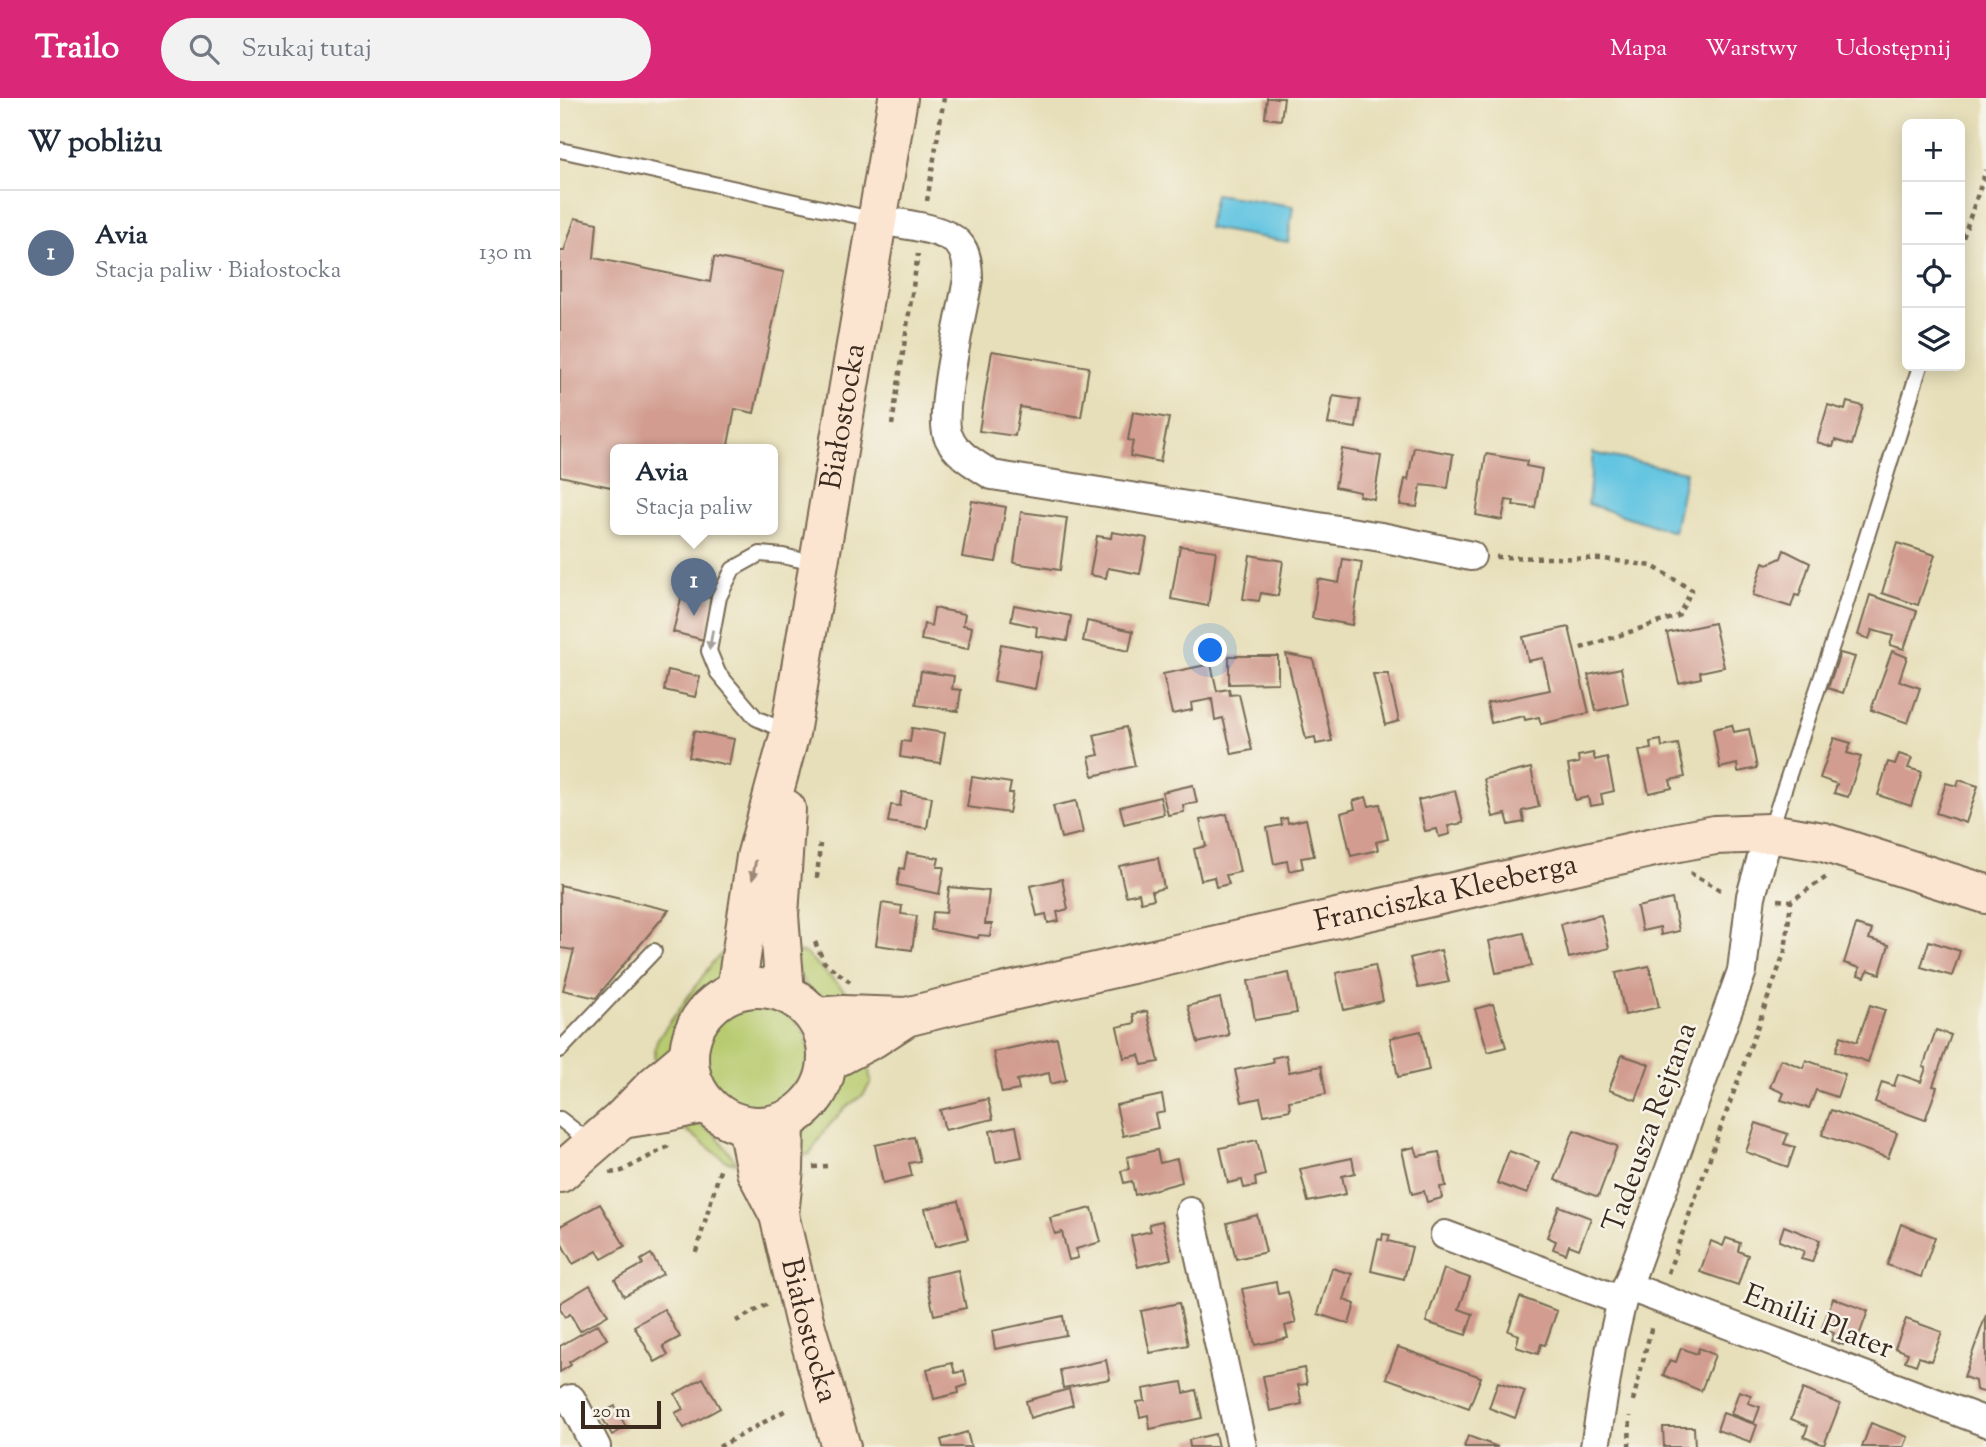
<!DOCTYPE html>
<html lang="pl">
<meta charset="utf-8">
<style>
body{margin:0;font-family:"Sorts Mill Goudy",serif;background:#f2f2f3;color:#1f2937}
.controls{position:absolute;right:21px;top:21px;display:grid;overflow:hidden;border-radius:10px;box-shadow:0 4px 18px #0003}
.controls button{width:63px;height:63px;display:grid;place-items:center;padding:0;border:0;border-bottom:2px solid #e0e1e3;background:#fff;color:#1f2937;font:35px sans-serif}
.scale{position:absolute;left:21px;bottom:18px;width:80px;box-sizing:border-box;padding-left:7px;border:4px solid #3b2a1e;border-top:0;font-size:19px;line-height:24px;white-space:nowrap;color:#3b2a1e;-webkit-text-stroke:5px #f7f3e8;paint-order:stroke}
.you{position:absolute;left:651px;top:553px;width:24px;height:24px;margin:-18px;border:5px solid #fff;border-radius:50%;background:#1a73e8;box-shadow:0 0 0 10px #1a73e833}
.badge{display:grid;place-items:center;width:46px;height:46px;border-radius:50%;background:#db2777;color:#fff;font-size:23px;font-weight:700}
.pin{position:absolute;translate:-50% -58px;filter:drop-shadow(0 2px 4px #0008)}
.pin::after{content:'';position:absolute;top:37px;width:24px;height:21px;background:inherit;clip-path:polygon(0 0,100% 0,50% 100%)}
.popup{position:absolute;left:50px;top:346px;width:168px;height:91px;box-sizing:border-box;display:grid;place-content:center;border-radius:10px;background:#fff;filter:drop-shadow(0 2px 5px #0005);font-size:23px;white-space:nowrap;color:#747a83}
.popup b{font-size:26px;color:#1f2937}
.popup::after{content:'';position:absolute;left:50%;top:100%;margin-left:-14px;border:14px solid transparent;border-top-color:#fff}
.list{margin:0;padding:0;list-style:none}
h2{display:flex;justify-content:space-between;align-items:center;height:91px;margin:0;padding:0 28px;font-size:30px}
h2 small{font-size:23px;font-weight:400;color:#747a83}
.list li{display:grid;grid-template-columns:46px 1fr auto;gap:21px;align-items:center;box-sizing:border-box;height:126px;padding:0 28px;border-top:2px solid #e0e1e3}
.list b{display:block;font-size:26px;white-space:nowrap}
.list p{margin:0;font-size:23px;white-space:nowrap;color:#747a83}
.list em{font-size:23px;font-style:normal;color:#747a83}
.icon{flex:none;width:38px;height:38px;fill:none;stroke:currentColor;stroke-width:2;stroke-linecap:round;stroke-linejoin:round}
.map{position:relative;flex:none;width:1426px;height:1349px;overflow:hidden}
header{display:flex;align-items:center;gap:42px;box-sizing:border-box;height:98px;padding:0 35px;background:#db2777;color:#fff}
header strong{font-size:33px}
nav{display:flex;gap:38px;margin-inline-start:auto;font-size:24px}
.search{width:490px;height:63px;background:#f2f2f3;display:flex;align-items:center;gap:18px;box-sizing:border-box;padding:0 24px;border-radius:38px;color:#747a83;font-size:26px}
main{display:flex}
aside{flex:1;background:#fff}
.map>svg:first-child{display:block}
.green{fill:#b8cb6f;stroke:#7a7a46;stroke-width:2}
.water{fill:#63c5e1;stroke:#4f7880;stroke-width:2}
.building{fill:#d29c90}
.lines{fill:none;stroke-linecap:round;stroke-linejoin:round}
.lane-casing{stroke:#776954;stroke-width:18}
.street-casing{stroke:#776954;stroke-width:32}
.secondary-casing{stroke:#776954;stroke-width:42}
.path{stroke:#776954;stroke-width:4.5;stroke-dasharray:5 5;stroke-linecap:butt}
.lane{stroke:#fff;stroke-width:14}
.street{stroke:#fff;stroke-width:28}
.secondary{stroke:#fce5d0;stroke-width:38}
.oneway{fill:#a79f9a}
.oneway2{fill:#9c8877}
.labels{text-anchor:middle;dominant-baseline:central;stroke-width:5;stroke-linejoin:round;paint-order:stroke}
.street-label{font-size:30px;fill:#3b2a1e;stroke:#f7f3e8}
</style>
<header>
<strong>Trailo</strong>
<div class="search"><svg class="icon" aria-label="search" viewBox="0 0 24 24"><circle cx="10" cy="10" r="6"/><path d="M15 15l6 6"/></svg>Szukaj tutaj</div>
<nav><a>Mapa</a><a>Warstwy</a><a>Udostępnij</a></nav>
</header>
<main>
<aside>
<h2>W pobliżu<small></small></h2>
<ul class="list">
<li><span class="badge" style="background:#5c6f8a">1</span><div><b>Avia</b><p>Stacja paliw · Białostocka</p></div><em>130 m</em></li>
</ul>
</aside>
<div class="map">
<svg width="1426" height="1349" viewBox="0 0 1426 1349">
<rect width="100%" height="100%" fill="#f7f3e8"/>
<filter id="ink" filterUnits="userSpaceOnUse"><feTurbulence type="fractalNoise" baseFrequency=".0143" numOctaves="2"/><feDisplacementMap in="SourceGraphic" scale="14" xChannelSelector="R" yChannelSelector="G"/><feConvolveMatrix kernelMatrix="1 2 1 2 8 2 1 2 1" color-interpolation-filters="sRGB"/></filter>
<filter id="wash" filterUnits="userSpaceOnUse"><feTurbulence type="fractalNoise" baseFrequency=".00686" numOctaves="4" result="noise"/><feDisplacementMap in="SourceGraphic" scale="28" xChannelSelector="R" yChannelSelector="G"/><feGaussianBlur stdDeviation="1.57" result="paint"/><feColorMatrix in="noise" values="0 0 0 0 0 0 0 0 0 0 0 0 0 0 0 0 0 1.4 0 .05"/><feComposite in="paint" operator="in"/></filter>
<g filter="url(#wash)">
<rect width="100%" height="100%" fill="#e7dfb9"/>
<g class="green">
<polygon points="168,850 163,872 157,882 130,911 122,923 114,952 99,970 94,959 97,942 153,864"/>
<path d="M 232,854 L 245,855 L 289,897 L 297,908 C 255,899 244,898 232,854 Z"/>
<circle cx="198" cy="958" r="51"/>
<polygon points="306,954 311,984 304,996 284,1011 265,1032 250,1056 235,1059 244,1029 265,1007 284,971"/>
<polygon points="137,1024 155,1036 177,1065 166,1063 120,1027"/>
</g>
<g class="water">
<polygon points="655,96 733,108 728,144 648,130"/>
<polygon points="1033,355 1126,374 1114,434 1028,406"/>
</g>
<g id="blocks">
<g class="building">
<polygon points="707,0 724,0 721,22 705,20"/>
<polygon points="15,120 37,125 34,160 150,184 154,159 224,174 194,315 175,311 167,352 55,352 55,390 0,378 0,153 4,153"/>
<polygon points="432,253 529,269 521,319 460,309 455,338 419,333"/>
<polygon points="773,298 800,302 796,330 768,326"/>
<polygon points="1287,304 1303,308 1292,347 1275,342 1273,349 1257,344 1268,307 1285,312"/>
<polygon points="573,314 609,320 600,364 570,358 573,343 568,342"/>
<polygon points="854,349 893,356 888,390 861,387 857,409 840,407 845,381 848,382"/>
<polygon points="782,351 821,358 814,401 799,398 800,394 775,389"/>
<polygon points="926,356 967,363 966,368 982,371 975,410 953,407 954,403 946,402 942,422 916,417"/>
<polygon points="412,403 446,409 436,464 402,459"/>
<polygon points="461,414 507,420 500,472 454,465"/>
<polygon points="552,434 587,440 580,476 548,470 546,480 530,477 537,438 551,440"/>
<polygon points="1337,445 1375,457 1358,507 1322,495"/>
<polygon points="620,448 656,453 648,508 611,501"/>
<polygon points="1224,452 1250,465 1239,498 1235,497 1231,509 1193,497 1203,464 1208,466 1221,460"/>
<polygon points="690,457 723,463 718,498 701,495 699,503 683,501"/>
<polygon points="783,461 802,464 792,527 752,520 758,481 779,485"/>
<polygon points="123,493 154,501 144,542 113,534"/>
<polygon points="1310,497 1357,513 1344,551 1330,547 1333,538 1312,532 1309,541 1298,537"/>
<polygon points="454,507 511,518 507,543 476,538 477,529 451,523"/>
<polygon points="374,510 405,516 403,527 412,529 408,551 361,542 364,526 371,528"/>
<polygon points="527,523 573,533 569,553 523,543"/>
<polygon points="1154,525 1164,569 1140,574 1141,580 1119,585 1107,535"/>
<polygon points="1009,529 1029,615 981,626 979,619 965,622 964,618 931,625 927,605 990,592 983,560 968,563 963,539"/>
<polygon points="441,546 482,554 475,591 434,583"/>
<polygon points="1332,553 1347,559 1339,583 1360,590 1348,625 1311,612"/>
<polygon points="1280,555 1295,559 1283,595 1268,590"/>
<polygon points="726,556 753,561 772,643 756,646 755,639 746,641"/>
<polygon points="669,558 718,558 718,585 669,586"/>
<polygon points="651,566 657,593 669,591 670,597 679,596 692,652 672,656 663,620 655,622 652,601 631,605 632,612 612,616 603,576"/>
<polygon points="1061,570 1068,606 1036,613 1028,577"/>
<polygon points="108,572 140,579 135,599 104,592"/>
<polygon points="361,573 394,578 392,591 401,592 398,613 356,607"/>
<polygon points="813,576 828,576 839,623 825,627"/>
<polygon points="1172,627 1174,634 1189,631 1197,670 1178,674 1177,666 1160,670 1153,631"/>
<polygon points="566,629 575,668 533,678 529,659 539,657 534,637"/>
<polygon points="352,630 385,635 380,665 340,659 342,643 350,644"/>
<polygon points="134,633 174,641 169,667 129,659"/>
<polygon points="1274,640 1291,645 1287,655 1301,659 1288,699 1274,695 1277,686 1260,680"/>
<polygon points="1101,642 1102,649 1118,646 1125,679 1110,682 1112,690 1089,695 1079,653 1091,651 1090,644"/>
<polygon points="1033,655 1035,662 1047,659 1054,693 1041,696 1043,706 1030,708 1028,699 1015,702 1008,667 1019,665 1018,658"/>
<polygon points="1339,656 1352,660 1348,670 1362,674 1351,708 1318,697 1328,664 1335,666"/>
<polygon points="971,670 979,709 962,713 964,724 949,727 946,716 933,719 924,681"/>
<polygon points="412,679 451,685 449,695 453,695 449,715 407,709"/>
<polygon points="1399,682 1418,688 1406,725 1376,715 1386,685 1397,688"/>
<polygon points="633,687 637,705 623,707 624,714 608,717 602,694"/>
<polygon points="895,693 903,725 888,728 890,736 879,739 877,731 865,733 858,702"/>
<polygon points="342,694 372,699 367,730 328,724 331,707 340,708"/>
<polygon points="600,699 604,716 564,726 560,709"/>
<polygon points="806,699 809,708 820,706 828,741 816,744 818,752 791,758 781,715 795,711 793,703"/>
<polygon points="516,703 523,735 501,740 493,708"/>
<polygon points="667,716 680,774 666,777 669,786 656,789 654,779 641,782 634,751 646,748 640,722"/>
<polygon points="727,720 728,725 746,721 754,758 741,760 743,770 729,773 727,763 714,766 707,730 722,727 721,721"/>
<polygon points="347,755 379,760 377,769 384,769 379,796 337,787 340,770 344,771"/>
<polygon points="598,760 604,790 592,793 594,801 581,804 579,795 566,798 559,768"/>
<polygon points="502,781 508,811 497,814 499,823 488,825 486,816 477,818 470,788"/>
<polygon points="0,787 109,812 36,900 3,892 14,852 0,850"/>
<polygon points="389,789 429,793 425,826 432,826 430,838 419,837 418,840 371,832 373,814 386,815"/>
<polygon points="1112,801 1119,833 1101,837 1100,829 1082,833 1077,809"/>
<polygon points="322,805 342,808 341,816 357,818 352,852 316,847"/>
<polygon points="1041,817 1049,850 1009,860 1001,826"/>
<polygon points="1296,827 1312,832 1309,841 1329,847 1320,876 1308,872 1305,879 1298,877 1300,870 1284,865"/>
<polygon points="964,835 972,868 936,875 929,843"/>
<polygon points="1369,843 1400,853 1392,878 1361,869"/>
<polygon points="881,852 889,884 858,890 850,860"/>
<polygon points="815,867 823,903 784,912 776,875"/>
<polygon points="1089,868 1099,909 1065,917 1056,875"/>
<polygon points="729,875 737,915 695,922 688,883"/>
<polygon points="660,900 669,937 638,945 628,908"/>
<polygon points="933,906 946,949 928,954 915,911"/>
<polygon points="1310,907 1325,912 1308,964 1276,953 1281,938 1297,944"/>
<polygon points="587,913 599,964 582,967 579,957 564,960 557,929 575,925 573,916"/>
<polygon points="1376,932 1391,937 1373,988 1377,989 1365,1022 1315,1004 1322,984 1334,988 1338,976 1361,984 1366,970 1363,969"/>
<polygon points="861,933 869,972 838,979 830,940"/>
<polygon points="497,940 506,982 491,986 489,975 457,982 459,992 442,995 433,954"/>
<polygon points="726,957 729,974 761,968 766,996 729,1003 730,1012 704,1017 700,1000 682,1004 675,972 713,964 712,960"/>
<polygon points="1062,957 1089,966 1076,1002 1049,992"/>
<polygon points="1221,961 1243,970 1246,962 1285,976 1277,999 1256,992 1249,1010 1221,1002 1224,995 1210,989"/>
<polygon points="602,997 605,1014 595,1016 598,1030 563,1038 556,1007"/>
<polygon points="428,1001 433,1021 385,1032 380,1012"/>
<polygon points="1271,1012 1337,1035 1328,1060 1262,1037"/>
<polygon points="1196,1025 1228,1036 1224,1046 1235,1049 1228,1069 1186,1054"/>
<polygon points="456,1028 462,1059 436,1064 430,1033"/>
<polygon points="1014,1032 1057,1048 1038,1099 995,1082"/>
<polygon points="354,1039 360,1063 349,1065 352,1078 323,1085 315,1047"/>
<polygon points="697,1042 705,1077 695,1080 696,1088 684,1090 682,1082 668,1085 660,1050"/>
<polygon points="855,1049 858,1058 879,1054 886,1088 880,1089 882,1100 867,1104 864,1093 852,1096 842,1052"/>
<polygon points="597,1052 600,1065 617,1061 622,1084 575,1097 572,1083 564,1085 561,1073 569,1071 567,1059"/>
<polygon points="949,1053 979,1064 967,1096 937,1085"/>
<polygon points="792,1060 795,1075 782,1078 786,1096 748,1104 740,1071"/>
<polygon points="398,1103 408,1141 375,1149 365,1111"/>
<polygon points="40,1106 65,1148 42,1161 37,1153 13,1166 0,1143 0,1128"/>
<polygon points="999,1108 1031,1120 1019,1151 1009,1147 1006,1156 993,1151 996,1143 987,1139"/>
<polygon points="532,1110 541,1144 516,1151 518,1160 509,1162 502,1134 495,1136 490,1120"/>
<polygon points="697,1117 706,1154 676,1161 667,1125"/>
<polygon points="602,1123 611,1161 578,1169 571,1138 591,1133 589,1126"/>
<polygon points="1341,1126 1375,1139 1361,1179 1327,1167"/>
<polygon points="1224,1128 1260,1142 1252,1164 1241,1161 1244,1153 1219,1143"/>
<polygon points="823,1136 830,1137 828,1143 852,1149 844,1181 811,1173 818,1141 822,1142"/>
<polygon points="1166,1140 1180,1145 1178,1153 1188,1157 1178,1187 1140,1174 1151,1143 1163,1148"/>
<polygon points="91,1156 103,1176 64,1198 55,1182 83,1166 81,1162"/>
<polygon points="772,1170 792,1176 784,1202 795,1206 789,1226 758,1216"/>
<polygon points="884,1171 910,1180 899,1211 913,1216 906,1237 866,1224"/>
<polygon points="398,1172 406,1210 374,1217 366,1179"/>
<polygon points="716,1184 718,1196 728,1194 736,1225 725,1228 728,1240 695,1247 682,1191"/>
<polygon points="30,1187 48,1217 20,1233 10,1216 5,1219 0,1211 0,1205"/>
<polygon points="960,1199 997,1213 985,1247 981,1246 978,1256 956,1249 959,1237 948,1233"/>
<polygon points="1273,1200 1308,1213 1297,1243 1286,1239 1283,1247 1271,1243 1274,1235 1262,1230"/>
<polygon points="619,1205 628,1247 590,1255 581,1213"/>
<polygon points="104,1211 120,1239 103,1248 108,1257 95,1264 74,1228"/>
<polygon points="1426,1217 1426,1292 1423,1294 1416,1292 1415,1283 1404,1279"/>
<polygon points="503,1218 506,1237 435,1251 432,1233"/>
<polygon points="1346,1221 1382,1234 1371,1263 1359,1259 1356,1267 1345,1263 1348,1255 1335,1250"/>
<polygon points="38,1226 47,1241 9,1264 11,1267 0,1274 0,1248"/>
<polygon points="838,1249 921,1279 909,1310 826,1280"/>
<polygon points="1121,1250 1137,1256 1139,1250 1155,1257 1141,1293 1103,1277 1110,1262 1116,1264"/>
<polygon points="546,1262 550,1281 503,1290 500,1272"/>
<polygon points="392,1265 395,1275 404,1273 407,1287 398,1290 399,1295 374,1301 367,1271"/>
<polygon points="744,1270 747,1286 738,1287 742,1306 710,1313 703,1278"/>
<polygon points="143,1280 160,1310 124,1330 115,1315 123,1311 115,1296"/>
<polygon points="622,1284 624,1295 636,1292 642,1320 590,1331 588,1317 580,1319 577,1304 585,1303 583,1291"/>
<polygon points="938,1284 965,1293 955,1320 929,1310"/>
<polygon points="509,1291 513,1307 470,1320 466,1303"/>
<polygon points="1243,1291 1280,1306 1264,1347 1244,1339 1248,1328 1231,1321"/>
<polygon points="1179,1293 1191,1297 1188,1305 1200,1309 1194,1325 1171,1316"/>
<polygon points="55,1308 66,1329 52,1337 40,1316"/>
<polygon points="1163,1315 1197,1327 1191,1344 1157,1332"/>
<polygon points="1311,1325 1348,1339 1344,1349 1302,1349"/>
<polygon points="1103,1329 1134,1329 1135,1349 1104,1349"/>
<polygon points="407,1334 411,1349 383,1349 381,1342"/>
<polygon points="655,1336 658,1349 630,1349 629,1342"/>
<polygon points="908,1338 938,1349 904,1349"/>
</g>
</g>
</g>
<g filter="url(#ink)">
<use href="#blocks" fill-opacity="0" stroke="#776954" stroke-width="2"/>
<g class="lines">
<defs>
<g id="lane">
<polyline points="0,52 316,122"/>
<polyline points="229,635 196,620 158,575 149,553 159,499 173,471 200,456 223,458 258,466"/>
<polyline points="1210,733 1282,518 1360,268"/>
<polyline points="0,952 94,853"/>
<polyline points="0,1021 32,1046"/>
</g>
<g id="street">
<path d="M 318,122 C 339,126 382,129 398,145 C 407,154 408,169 408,181 C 403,211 378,315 388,338 C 397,357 415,366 432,377 L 821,439 L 911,458"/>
<polyline points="630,1114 682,1349"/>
<polyline points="885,1137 1062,1203"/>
<polyline points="1067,1188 1426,1324"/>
<polyline points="11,1301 36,1349"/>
<polyline points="1035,1349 1051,1249 1062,1203 1182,873 1191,798 1209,735"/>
</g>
<g id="secondary">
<circle cx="198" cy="959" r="69"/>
<path id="s1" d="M 176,892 L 196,759 L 230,635 L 338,0"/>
<polyline points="225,895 219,817 226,711"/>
<polyline points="255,919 283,917 346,919"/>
<path id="s2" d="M 268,964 L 312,941 L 346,919 L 442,895 L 1103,747 L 1155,737 L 1209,735 L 1263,744 L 1426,796"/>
<polyline points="62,1021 106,1014 146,1005"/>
<path id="s3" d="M 187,1028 L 196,1073 L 219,1117 L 244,1222 L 281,1349"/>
<polyline points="0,1075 62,1021 95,987 128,959"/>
<polyline points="219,1117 224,1071 225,1023"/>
</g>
</defs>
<use href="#lane" class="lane-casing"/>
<use href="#street" class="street-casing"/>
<use href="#secondary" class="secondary-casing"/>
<g class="path">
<polyline points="367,103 384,0"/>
<polyline points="1400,149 1426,72"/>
<polyline points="332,327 358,156"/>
<polyline points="936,459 1044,461 1092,468 1132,492 1118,518 1018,551"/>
<polyline points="1130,775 1164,794"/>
<polyline points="257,780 260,746"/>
<polyline points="1218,802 1231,803 1268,778"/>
<polyline points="255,844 264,864 290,884"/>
<polyline points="253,1069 267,1068"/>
<polyline points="50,1075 62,1073 107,1049 110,1045"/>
<polyline points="136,1154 161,1069"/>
<polyline points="1108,1175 1225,853 1231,803"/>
<polyline points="176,1223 208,1206"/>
<polyline points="1073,1303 1092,1227"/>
<polyline points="159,1349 226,1312"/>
<polyline points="1069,1349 1070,1318"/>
</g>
<use href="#lane" class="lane"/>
<use href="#street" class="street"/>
<use href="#secondary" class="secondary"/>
</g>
<defs><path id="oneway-solid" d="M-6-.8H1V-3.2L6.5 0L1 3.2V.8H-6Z" transform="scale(1.75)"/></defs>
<use class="oneway" href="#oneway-solid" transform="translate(151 542) rotate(99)"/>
<use class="oneway2" href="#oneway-solid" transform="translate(194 772) rotate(100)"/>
</g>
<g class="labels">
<g class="street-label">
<text stroke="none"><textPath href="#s1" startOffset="584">Białostocka</textPath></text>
<text stroke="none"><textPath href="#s2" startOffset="644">Franciszka Kleeberga</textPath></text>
<text transform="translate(1091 1030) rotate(-70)">Tadeusza Rejtana</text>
<text transform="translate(1258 1225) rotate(21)">Emilii Plater</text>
<text stroke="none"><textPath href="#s3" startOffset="215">Białostocka</textPath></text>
</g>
</g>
</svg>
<div class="controls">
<button>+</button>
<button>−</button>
<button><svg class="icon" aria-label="locate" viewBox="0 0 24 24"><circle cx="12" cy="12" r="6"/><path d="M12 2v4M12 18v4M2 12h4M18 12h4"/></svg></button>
<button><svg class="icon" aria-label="layers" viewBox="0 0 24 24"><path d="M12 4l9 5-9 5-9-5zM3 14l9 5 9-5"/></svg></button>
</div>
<div class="scale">20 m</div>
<div class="you"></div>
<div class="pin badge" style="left:134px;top:518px;background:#5c6f8a">1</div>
<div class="popup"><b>Avia</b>Stacja paliw</div>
</div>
</main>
